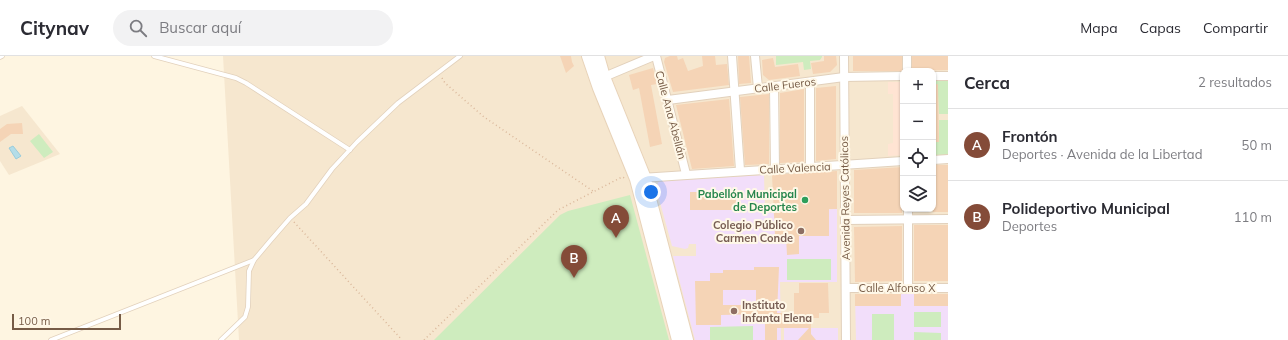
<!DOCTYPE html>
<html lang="es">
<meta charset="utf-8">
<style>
body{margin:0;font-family:Mulish,sans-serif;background:#f2f2f3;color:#2b2b33}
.controls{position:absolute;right:12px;top:12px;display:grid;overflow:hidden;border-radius:8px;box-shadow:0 1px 3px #0004}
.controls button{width:36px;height:36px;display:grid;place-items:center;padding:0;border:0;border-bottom:1px solid #e1e1e2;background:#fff;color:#2b2b33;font:20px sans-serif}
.scale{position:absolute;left:12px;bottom:10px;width:109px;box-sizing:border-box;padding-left:4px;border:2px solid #765b46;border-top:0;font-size:11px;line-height:14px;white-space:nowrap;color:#765b46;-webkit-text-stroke:3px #fff8e8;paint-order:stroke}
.you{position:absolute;left:651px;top:136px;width:14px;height:14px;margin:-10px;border:3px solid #fff;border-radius:50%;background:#1a73e8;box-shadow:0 0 0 6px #1a73e833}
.badge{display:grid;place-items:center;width:26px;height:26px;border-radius:50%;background:#844b38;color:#fff;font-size:13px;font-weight:700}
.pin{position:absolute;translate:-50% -33px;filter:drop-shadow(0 1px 2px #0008)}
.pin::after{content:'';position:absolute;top:21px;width:14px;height:12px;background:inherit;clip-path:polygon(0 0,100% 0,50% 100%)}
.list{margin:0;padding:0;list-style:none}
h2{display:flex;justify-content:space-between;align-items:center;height:52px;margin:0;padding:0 16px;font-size:17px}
h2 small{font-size:13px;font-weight:400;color:#7c7c81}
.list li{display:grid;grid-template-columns:26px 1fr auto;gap:12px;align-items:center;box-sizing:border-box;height:72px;padding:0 16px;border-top:1px solid #e1e1e2}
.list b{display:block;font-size:15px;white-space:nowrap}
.list p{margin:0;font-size:13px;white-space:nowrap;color:#7c7c81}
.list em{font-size:13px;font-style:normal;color:#7c7c81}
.icon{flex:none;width:22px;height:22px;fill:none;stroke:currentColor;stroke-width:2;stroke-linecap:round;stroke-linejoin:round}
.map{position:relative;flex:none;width:948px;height:284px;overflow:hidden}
header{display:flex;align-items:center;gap:24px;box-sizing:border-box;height:56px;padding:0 20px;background:#fff;border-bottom:1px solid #e1e1e2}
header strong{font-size:19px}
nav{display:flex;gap:22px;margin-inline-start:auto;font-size:14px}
.search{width:280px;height:36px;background:#f2f2f3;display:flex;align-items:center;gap:10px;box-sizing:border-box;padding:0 14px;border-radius:22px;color:#7c7c81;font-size:15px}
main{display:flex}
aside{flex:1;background:#fff}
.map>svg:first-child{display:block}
.residential{fill:#f6e7cf;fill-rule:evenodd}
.commercial{fill:#ffe4d3}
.education{fill:#f2defa}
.green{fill:#ceecbe}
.water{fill:#b4dde8;stroke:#9accdb}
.building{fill:#f5d4b6;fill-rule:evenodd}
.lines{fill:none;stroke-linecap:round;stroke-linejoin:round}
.lane-casing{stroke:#e2d1bc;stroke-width:5.5}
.street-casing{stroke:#e2d1bc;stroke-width:10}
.secondary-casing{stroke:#e8d3b9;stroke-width:14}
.path{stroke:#dab79a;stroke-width:1.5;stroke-dasharray:1 3;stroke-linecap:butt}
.lane{stroke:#fff;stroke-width:4}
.street{stroke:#fff;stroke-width:8}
.secondary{stroke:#fff;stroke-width:12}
.leisure-dot{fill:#2e9e5b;stroke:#fff8e8;stroke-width:1.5}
.education-dot{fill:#8d6e63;stroke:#fff8e8;stroke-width:1.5}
.labels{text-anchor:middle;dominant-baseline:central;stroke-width:4;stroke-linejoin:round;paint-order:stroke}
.street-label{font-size:11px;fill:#765b46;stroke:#fff8e8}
.leisure-label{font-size:11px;font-weight:bold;fill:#27864d;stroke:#fff8e8;text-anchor:end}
.education-label{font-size:11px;font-weight:bold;fill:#785e54;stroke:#fff8e8;text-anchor:end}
</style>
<header>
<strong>Citynav</strong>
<div class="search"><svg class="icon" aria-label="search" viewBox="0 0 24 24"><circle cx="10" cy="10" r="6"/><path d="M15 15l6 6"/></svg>Buscar aquí</div>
<nav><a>Mapa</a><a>Capas</a><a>Compartir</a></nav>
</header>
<main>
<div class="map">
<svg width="948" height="284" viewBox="0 0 948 284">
<rect width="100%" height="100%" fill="#fef5e1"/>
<g class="residential">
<path d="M 223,0 L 948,0 L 948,284 L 239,284 ZM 903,15 L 933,15 L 933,153 L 903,153 Z"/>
<polygon points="22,50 60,98 9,119 0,105 0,60"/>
</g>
<polygon class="commercial" points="888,26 903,26 903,99 888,100 888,88 893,87 893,38 888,38"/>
<g class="education">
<polygon points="764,119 765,157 837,153 837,226 780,226 781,284 695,284 673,200 696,200 696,188 689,188 688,192 685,193 672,190 656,132 659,125"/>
<polygon points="855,238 948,238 948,284 856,284"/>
<rect x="784" y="272" width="54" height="12"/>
</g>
<g class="green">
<polygon points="776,0 822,0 822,1 820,4 810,5 811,13 804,14 803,6 776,9"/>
<polygon points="933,23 948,23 948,58 939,58 938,38 933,38"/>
<polygon points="939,64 948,64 948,99 933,99 933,86 939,86"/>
<polygon points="39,78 53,96 44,102 30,85"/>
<polygon points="630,139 669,284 434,284 560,159 568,155"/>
<rect x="787" y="203" width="44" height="21"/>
<rect x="914" y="256" width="27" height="15"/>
<rect x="872" y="258" width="22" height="26"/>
<polygon points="753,270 753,284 710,284 710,271"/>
<polygon points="914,276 941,277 941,284 914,284"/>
</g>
<polygon class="water" points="13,90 21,100 16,103 9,92"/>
<g class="building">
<polygon points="560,0 571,0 572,6 574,10 566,17"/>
<polygon points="670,0 677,0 678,4 683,2 688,15 703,10 702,0 715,0 716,9 727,8 729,29 673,36 664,6 665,2"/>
<polygon points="738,0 749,0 751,27 739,28"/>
<polygon points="824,0 836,0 837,9 830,16 813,18 811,7 824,5"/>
<rect x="853" y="0" width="49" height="15"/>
<polygon points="912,0 948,0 948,14 912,15"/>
<polygon points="773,2 775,11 798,8 800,20 769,24 763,19 762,4"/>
<polygon points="653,12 657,28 651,29 662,88 650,91 639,32 633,34 629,19"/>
<polygon points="938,28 939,86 933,86 933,29"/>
<polygon points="836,30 836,103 816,105 816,32"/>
<polygon points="804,33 804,106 780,107 780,37"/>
<polygon points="769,38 769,108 745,109 740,41"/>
<polygon points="729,43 734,110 692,113 676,49"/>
<polygon points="22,67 23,78 11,78 0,86 0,73 7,68"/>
<rect x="933" y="109" width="15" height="47"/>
<polygon points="903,111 902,157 854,157 854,114"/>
<polygon points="837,115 837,153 829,153 829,180 799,180 799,198 787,199 786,181 775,180 772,119"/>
<rect x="690" y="136" width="46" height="18"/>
<rect x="914" y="169" width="34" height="56"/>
<polygon points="902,170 902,225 855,226 854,171"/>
<path d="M 754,211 L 779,211 L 777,257 L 794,257 L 794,237 L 799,237 L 799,227 L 828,227 L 829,257 L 819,257 L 819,262 L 811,262 L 811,278 L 816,284 L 798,284 L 809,272 L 777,272 L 777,284 L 765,284 L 765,258 L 721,259 L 721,269 L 696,269 L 695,225 L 710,225 L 710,217 L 723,217 L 723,214 L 754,214 ZM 723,234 L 756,234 L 756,249 L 723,249 Z"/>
<rect x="855" y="238" width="46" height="12"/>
<rect x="914" y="238" width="34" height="12"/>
</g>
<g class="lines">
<defs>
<g id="lane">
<polyline points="154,0 236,22 246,27 350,94"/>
<polyline points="0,1 2,0"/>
<polyline points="51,284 254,204"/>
<polyline points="221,284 245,261 248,251 249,215 254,204 270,185 290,162 306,148 332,113 357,86 398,47 460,0"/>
</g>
<g id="street">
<polyline points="656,0 686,118"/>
<polyline points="732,0 740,114"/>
<polyline points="755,0 758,32"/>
<polyline points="844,0 846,284"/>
<polyline points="907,0 907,15"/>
<polyline points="933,20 948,20"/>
<polyline points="604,21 654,0"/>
<polyline points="810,27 810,111"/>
<polyline points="774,31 775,113"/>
<polyline points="668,44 844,21 903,20"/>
<polyline points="933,104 948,103"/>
<polyline points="641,122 903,105"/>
<polyline points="908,153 908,232"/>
<polyline points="845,164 948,163"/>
<polyline points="846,232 948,232"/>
</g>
<g id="secondary">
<polyline points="588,0 599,32 636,123 678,284"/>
<polyline points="598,0 604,21 644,120 687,284"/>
</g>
</defs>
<use href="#lane" class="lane-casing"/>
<use href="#street" class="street-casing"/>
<use href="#secondary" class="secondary-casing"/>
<g class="path">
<polyline points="442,22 445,27 484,61 593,135"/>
<polyline points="294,166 402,284"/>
<polyline points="424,284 558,154 622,121 625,122"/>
</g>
<use href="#lane" class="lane"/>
<use href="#street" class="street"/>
<use href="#secondary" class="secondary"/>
</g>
<circle class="leisure-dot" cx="805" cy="144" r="4"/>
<g class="education-dot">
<circle cx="801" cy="175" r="4"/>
<circle cx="734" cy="255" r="4"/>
</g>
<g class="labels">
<g class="street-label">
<text transform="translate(785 29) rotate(-7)">Calle Fueros</text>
<text transform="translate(671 59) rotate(75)">Calle Ana Abellán</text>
<text transform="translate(795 112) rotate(-3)">Calle Valencia</text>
<text transform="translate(845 142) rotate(-91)">Avenida Reyes Católicos</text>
<text x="897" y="232">Calle Alfonso X</text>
</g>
<g class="leisure-label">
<text x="797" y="138">Pabellón Municipal<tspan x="797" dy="13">de Deportes</tspan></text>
</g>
<g class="education-label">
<text x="793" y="169">Colegio Público<tspan x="793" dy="13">Carmen Conde</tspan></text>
<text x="742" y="249" text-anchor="start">Instituto<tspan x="742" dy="13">Infanta Elena</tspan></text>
</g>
</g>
</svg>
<div class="controls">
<button>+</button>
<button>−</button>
<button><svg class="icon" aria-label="locate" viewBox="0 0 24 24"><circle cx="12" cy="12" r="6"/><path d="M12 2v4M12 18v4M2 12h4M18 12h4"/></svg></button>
<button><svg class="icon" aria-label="layers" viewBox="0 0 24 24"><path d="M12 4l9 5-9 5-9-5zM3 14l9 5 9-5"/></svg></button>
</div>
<div class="scale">100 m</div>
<div class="you"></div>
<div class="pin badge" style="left:616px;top:182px">A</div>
<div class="pin badge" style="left:574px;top:222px">B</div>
</div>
<aside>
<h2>Cerca<small>2 resultados</small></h2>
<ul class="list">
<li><span class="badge">A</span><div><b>Frontón</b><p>Deportes · Avenida de la Libertad</p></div><em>50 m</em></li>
<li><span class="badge">B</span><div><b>Polideportivo Municipal</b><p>Deportes</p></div><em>110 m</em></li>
</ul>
</aside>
</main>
